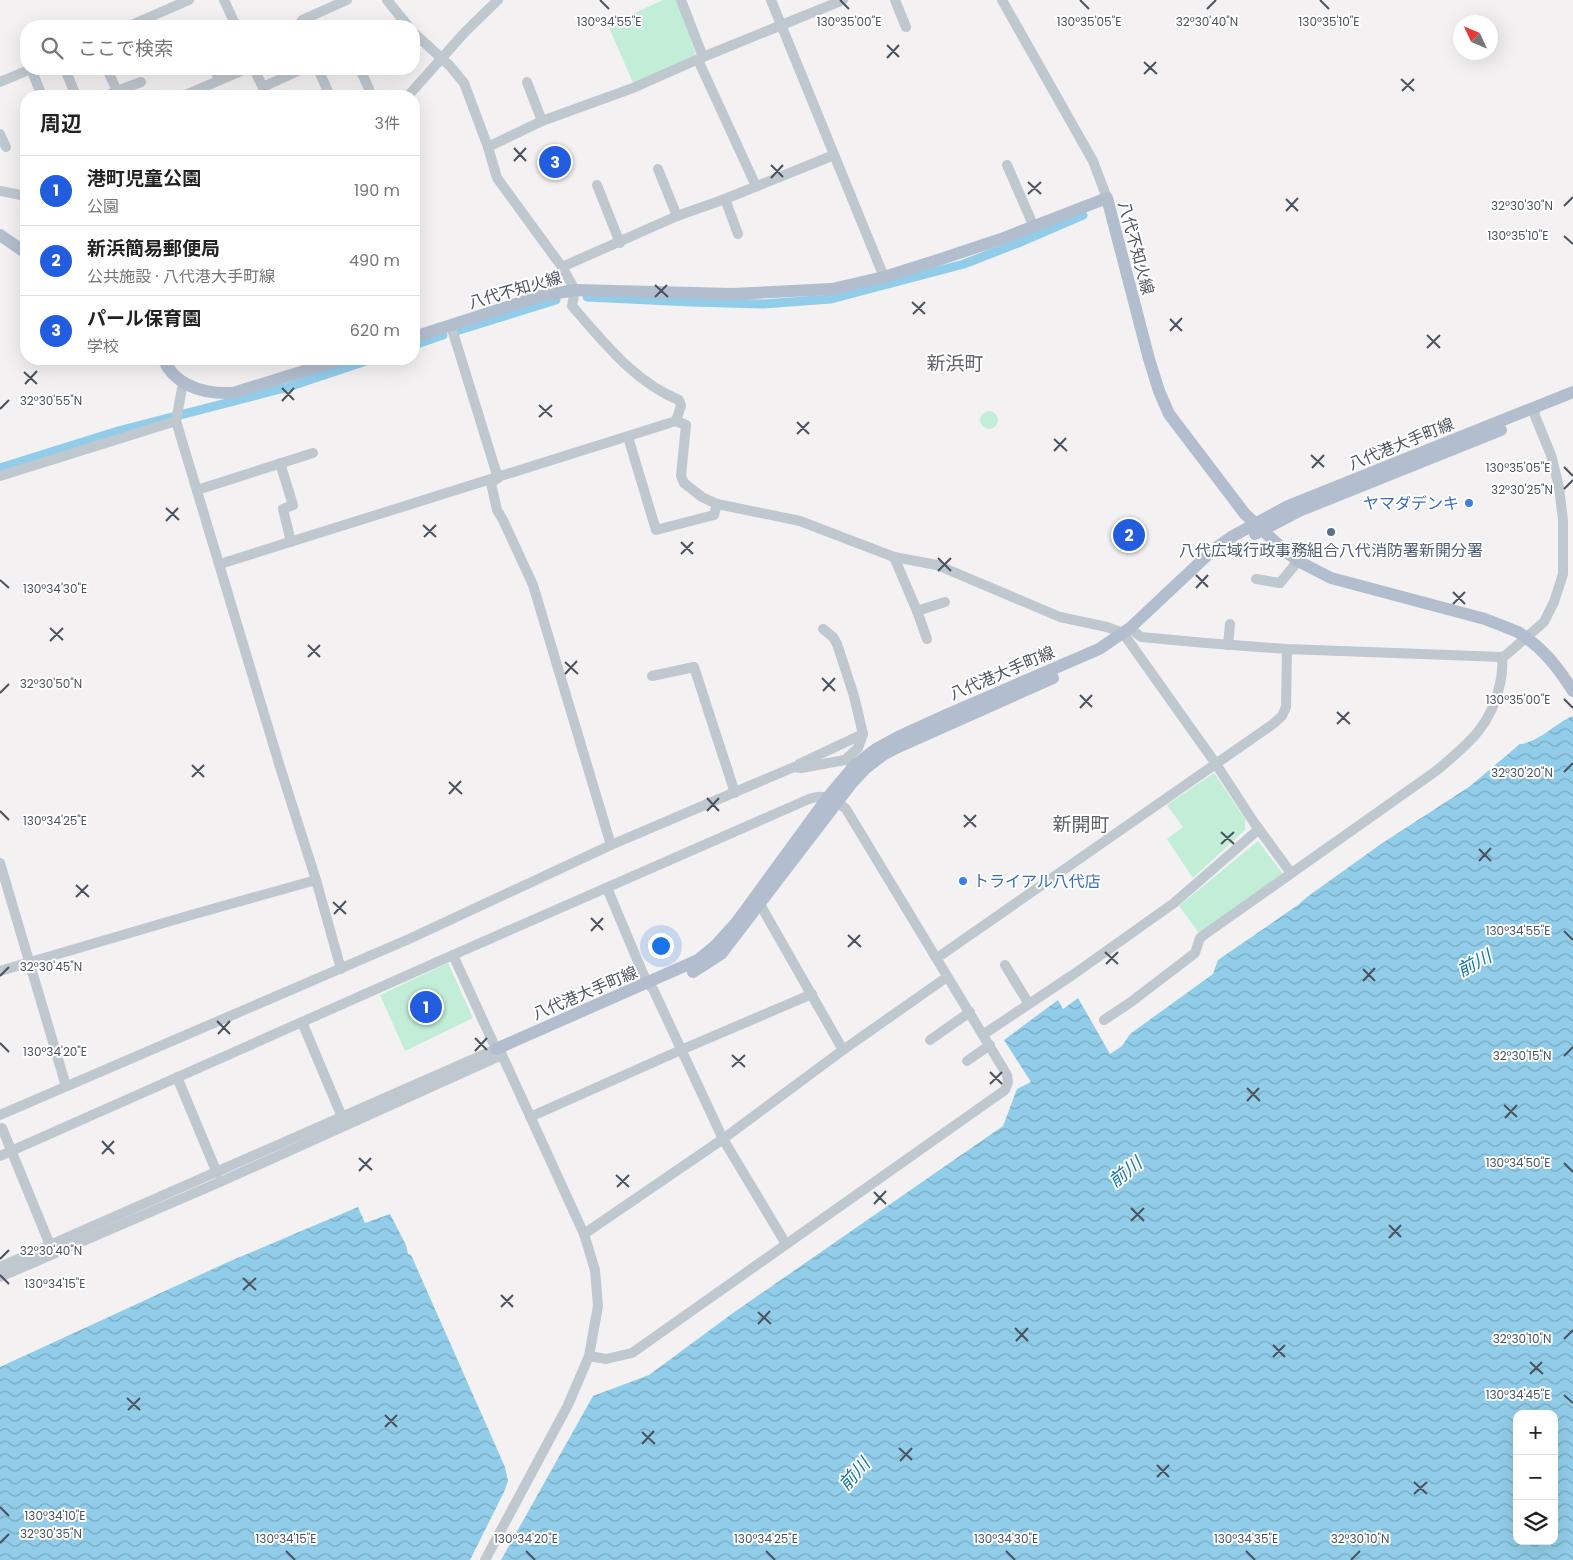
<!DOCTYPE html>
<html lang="ja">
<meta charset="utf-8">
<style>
body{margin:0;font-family:Poppins,"Noto Sans JP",sans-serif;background:#f6f6f6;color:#222}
.controls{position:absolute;right:15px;bottom:15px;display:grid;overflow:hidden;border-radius:10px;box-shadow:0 5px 20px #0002}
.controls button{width:45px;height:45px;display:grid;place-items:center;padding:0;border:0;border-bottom:1px solid #e0e0e0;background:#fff;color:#222;font:25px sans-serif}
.compass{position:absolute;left:1453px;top:15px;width:45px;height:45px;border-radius:50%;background:#fff;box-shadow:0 5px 20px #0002;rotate:314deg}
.you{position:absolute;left:660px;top:945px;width:18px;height:18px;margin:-12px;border:4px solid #fff;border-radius:50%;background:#1a73e8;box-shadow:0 0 0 8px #1a73e833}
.badge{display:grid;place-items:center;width:32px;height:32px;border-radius:50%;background:#215dde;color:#fff;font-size:16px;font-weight:700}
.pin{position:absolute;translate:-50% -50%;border:2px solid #fff;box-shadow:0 1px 5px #0006}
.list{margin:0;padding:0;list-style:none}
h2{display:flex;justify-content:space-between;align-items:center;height:65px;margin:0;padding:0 20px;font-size:21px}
h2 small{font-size:16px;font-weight:400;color:#767676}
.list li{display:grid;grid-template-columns:32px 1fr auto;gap:15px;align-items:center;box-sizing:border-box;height:70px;padding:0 20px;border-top:1px solid #e0e0e0}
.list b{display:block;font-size:19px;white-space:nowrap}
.list p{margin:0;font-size:16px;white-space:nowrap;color:#767676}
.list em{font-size:16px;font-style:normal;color:#767676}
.icon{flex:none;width:28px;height:28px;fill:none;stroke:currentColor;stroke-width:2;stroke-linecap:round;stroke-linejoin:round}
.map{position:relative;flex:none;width:1573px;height:1560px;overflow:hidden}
.search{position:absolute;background:#fff;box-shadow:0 5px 20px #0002;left:20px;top:20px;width:400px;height:55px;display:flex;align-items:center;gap:12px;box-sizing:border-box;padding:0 18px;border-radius:20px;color:#767676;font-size:19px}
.panel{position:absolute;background:#fff;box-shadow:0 5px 20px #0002;left:20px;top:90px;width:400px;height:275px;border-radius:20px}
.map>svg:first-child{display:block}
.green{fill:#c2eed8}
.water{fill:url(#water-waves);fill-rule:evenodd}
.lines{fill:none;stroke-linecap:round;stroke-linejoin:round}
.canal{stroke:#91cde9;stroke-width:9}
.minor{stroke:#bfc7cf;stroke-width:10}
.major{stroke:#b2bdce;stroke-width:12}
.major-bridge{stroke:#b2bdce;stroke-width:12}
.ticks{fill:none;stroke:#49525e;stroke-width:2}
.shop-dot{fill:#3f7fe0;stroke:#fff;stroke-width:2}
.service-dot{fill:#5c6f8a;stroke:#fff;stroke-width:2}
.labels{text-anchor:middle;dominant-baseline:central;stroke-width:4;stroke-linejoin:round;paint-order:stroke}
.street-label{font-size:16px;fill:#49525e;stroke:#fff}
.shop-label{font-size:16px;fill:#366cbe;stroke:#fff;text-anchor:end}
.service-label{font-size:16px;fill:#4e5e75;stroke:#fff}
.water-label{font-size:18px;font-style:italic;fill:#1277a8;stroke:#fff}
.quarter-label{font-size:19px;fill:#5e6066;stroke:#fff}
.ticks-label{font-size:12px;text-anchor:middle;fill:#49525e;stroke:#fff;stroke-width:4;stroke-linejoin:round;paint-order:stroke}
</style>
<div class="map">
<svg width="1573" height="1560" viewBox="0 0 1573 1560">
<defs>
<pattern id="water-waves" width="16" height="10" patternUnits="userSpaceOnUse" patternTransform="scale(1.25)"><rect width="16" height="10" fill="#91cde9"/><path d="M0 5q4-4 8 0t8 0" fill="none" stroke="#78a9c0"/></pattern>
</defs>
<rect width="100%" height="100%" fill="#f3f1f1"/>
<g class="green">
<polygon points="663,0 677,0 696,55 634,85 608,25"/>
<circle cx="989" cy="420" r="9"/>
<polygon points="1214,773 1245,819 1245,830 1193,878 1167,839 1183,827 1167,805"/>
<polygon points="1258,841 1283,874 1199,933 1179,906"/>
<polygon points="448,963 473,1018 405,1051 380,995"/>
</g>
<g class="water">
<path d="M 1573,716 L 1573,1560 L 501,1560 L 593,1396 L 649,1375 L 733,1313 L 1003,1126 L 1017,1089 L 1031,1082 L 1004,1040 L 1058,1000 L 1063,1009 L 1078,998 L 1110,1054 L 1122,1046 L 1130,1034 L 1213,974 L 1218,960 L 1298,905 L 1307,897 L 1381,844 L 1469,787 L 1520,744 C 1540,742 1555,723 1573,716 ZM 1517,1414 L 1554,1414 L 1554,1541 L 1517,1541 Z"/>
<polygon points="358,1207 365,1223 390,1214 406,1245 408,1254 411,1255 505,1467 508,1481 504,1492 470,1560 0,1560 0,1367 228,1262"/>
</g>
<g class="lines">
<g class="canal">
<polyline points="587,297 691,302 763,304 831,299 964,264 1018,243 1083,215"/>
<polyline points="456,331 556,300"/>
<polyline points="414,345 443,335"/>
<polyline points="0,468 118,431 288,387 372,359"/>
</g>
<g class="minor">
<polyline points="224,0 236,26"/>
<polyline points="387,0 408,26"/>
<polyline points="681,0 703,57"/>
<polyline points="771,0 884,277"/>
<polyline points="895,0 906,27"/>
<polyline points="1002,0 1093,161 1107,198"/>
<polyline points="302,20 347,0"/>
<polyline points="129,26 189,0"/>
<polyline points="393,26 404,21"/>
<path d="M 414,33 L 450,66 L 464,83 L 488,147 L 497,178 L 562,267 L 575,290 L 572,306 C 603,341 634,382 679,400 L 681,406 L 676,421"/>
<polyline points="698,60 756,186"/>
<polyline points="31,69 42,96"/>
<polyline points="65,69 76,96"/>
<polyline points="107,69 117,91 110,94"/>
<polyline points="214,69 219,80"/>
<polyline points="254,69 267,96"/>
<polyline points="318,69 330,96"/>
<polyline points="360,69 369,89"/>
<polyline points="0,82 31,69"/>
<polyline points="527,82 542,121"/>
<polyline points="263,87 302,69"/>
<polyline points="117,91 141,82"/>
<polyline points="183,96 246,69"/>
<polyline points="408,96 465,32 498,0"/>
<polyline points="0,134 6,147"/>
<polyline points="488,147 542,121 633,88 703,57 843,0"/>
<polyline points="1007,165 1034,227"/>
<polyline points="658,169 677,216"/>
<polyline points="597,185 620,243"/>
<polyline points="0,191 26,196"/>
<polyline points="725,199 738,234"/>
<polyline points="562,267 677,216 725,199 834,155"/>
<polyline points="451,326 498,478"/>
<polyline points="176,421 280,767 316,880 341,969"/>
<polyline points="628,437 656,530 714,515 717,504"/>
<polyline points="280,463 293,505 283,509 291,542"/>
<polyline points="0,476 176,421 183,383"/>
<polyline points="498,478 491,483 497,510 503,520 533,585 611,845"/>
<polyline points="197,490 313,453"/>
<polyline points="894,557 917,611 927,639"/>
<polyline points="220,564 676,421 686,425 681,476 684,483 702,497 717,504 800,521 894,557 937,565 1060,617 1107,627 1123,633 1216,764 1253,821 1291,873"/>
<polyline points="1256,579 1280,583 1298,561"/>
<polyline points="917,611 945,602"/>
<polyline points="1130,628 1141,637 1206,643 1287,649 1502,657 1506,655 1544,622 1554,602 1563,574 1563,520 1559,487 1551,455 1535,416 1534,408"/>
<polyline points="823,629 833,637 837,644 854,696 863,734"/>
<polyline points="1228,645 1230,624"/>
<polyline points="652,676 694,667 735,793"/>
<polyline points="799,764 863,734 858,748 845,760"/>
<polyline points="0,863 66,1086"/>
<polyline points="607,888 647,983 653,989 723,1139 786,1244"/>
<polyline points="757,899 843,1050"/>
<polyline points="453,955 496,1049 502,1055 584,1234 595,1270 598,1306 589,1356 568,1405 485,1560"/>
<polyline points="937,958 1273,724 1282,716 1286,707 1287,649"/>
<polyline points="1005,965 1029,1004"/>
<polyline points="0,971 191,915 316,880"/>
<path d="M 1104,1020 L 1131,1002 L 1195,953 L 1200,938 L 1204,935 L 1436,771 C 1467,745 1491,727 1500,684 C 1502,675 1503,667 1502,657"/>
<polyline points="302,1022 342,1117"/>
<polyline points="984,1034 1074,974 1174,903 1259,829"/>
<polyline points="930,1040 970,1012"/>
<polyline points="967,1061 990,1045"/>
<polyline points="177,1077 217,1173"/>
<polyline points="0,1115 409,939 611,845 794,767 801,768 845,760 850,761 854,766"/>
<polyline points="530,1117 681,1050 812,994"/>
<polyline points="2,1128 50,1245"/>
<path d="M 0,1156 L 453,955 L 809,799 C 825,793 834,799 846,809 L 1007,1075 L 1008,1082 L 1005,1090 L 632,1353 L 606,1359 L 589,1356"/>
<polyline points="584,1234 723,1139 843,1050 947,977"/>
<polyline points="0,1267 496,1049"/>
<polyline points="0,1277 220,1182 502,1055"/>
</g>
<g class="major">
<polyline points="0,235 26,253"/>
<polyline points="414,337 541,296 575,290 732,294 832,289 884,277 938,260 1001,239 1107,198 1149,359 1159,391 1169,414 1245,514 1284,550 1298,561 1331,578 1485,619 1518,632"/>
<path d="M 163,359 C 176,387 204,394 233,393 L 343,359"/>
<polyline points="1255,534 1299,511 1501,430"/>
<polyline points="693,972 721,954 851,784 866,768 883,755 896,748 1053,678"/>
<polyline points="496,1049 698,960 716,945 736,923 828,797 854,766 876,749 898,737 944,716 1099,649 1130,628 1213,550 1233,536 1288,506 1573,392"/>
</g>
<path class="major-bridge" d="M 1518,632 C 1543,648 1557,666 1573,691"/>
</g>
<path class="ticks" d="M 600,0 L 609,9M 840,0 L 849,9M 1080,0 L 1089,9M 1320,0 L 1329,9M 1207,9 L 1216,0M 887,45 L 899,57M 887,58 L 899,45M 1144,62 L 1157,74M 1144,74 L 1156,62M 1401,79 L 1414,91M 1402,91 L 1414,79M 514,148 L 526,161M 514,161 L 526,148M 771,165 L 783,177M 771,178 L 783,165M 1028,182 L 1041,194M 1028,194 L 1041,182M 1286,199 L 1298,211M 1564,206 L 1573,197M 1286,211 L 1298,198M 1564,236 L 1573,244M 655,285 L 668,297M 655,297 L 667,285M 912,302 L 925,314M 913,314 L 925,302M 1170,319 L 1182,331M 1170,331 L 1182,318M 1427,335 L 1440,348M 1427,348 L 1440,335M 24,372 L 37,384M 25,384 L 37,371M 282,388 L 294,400M 282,401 L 294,388M 539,405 L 552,417M 0,409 L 9,400M 539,417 L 552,405M 797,422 L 809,434M 797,434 L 809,422M 1054,439 L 1067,451M 1054,451 L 1066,438M 1311,455 L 1324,467M 1564,467 L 1573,476M 1312,468 L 1324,455M 1564,489 L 1573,480M 166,508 L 179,520M 166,521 L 178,508M 423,525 L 436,537M 424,537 L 436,525M 681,542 L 693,554M 681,554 L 693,542M 938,558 L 951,571M 938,571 L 951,558M 1196,575 L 1208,587M 0,580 L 9,588M 1196,588 L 1208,575M 1453,592 L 1465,604M 1453,604 L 1465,592M 50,628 L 63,640M 50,641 L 63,628M 308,645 L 320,657M 308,657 L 320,645M 565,662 L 578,674M 565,674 L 577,661M 822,678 L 835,691M 823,691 L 835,678M 0,693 L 9,684M 1080,695 L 1092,707M 1564,699 L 1573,708M 1080,708 L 1092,695M 1337,712 L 1350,724M 1337,724 L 1349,712M 192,765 L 204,777M 1564,772 L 1573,763M 192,777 L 204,765M 449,782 L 462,794M 449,794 L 461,781M 707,798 L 719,811M 0,811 L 9,820M 707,811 L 719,798M 964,815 L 976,827M 964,827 L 976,815M 1221,832 L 1234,844M 1221,844 L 1234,832M 1479,849 L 1491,861M 1479,861 L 1491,848M 76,885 L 89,897M 76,897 L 88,885M 333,902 L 346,914M 334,914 L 346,901M 591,918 L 603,930M 591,931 L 603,918M 1564,931 L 1573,940M 848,935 L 861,947M 848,947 L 860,935M 1105,952 L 1118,964M 1106,964 L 1118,952M 1363,969 L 1375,981M 0,976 L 9,967M 1363,981 L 1375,968M 217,1021 L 230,1034M 218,1034 L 230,1021M 475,1038 L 487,1050M 0,1043 L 9,1052M 475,1051 L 487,1038M 732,1055 L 745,1067M 1564,1056 L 1573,1047M 732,1067 L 745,1055M 990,1072 L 1002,1084M 990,1084 L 1002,1072M 1247,1088 L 1260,1101M 1247,1101 L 1259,1088M 1504,1105 L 1517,1117M 1505,1118 L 1517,1105M 102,1141 L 114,1154M 102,1154 L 114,1141M 359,1158 L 372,1170M 1564,1163 L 1573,1172M 359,1171 L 371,1158M 616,1175 L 629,1187M 617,1187 L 629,1175M 874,1192 L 886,1204M 874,1204 L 886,1191M 1131,1208 L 1144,1221M 1131,1221 L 1144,1208M 1389,1225 L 1401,1237M 1389,1238 L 1401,1225M 0,1259 L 9,1250M 0,1275 L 9,1284M 243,1278 L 256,1290M 243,1290 L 256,1278M 501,1295 L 513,1307M 501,1307 L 513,1295M 758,1312 L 771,1324M 758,1324 L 770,1311M 1015,1328 L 1028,1341M 1564,1339 L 1573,1330M 1016,1341 L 1028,1328M 1273,1345 L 1285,1357M 1273,1357 L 1285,1345M 1530,1362 L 1543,1374M 1530,1374 L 1542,1362M 1564,1395 L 1573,1403M 127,1398 L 140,1410M 128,1410 L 140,1398M 385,1415 L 397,1427M 385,1427 L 397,1415M 642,1432 L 655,1444M 642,1444 L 654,1431M 899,1448 L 912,1460M 900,1461 L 912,1448M 1157,1465 L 1169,1477M 1157,1477 L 1169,1465M 1414,1482 L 1427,1494M 1414,1494 L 1427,1482M 0,1507 L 9,1516M 0,1543 L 9,1534M 286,1551 L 295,1560M 526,1551 L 535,1560M 766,1551 L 775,1560M 1006,1551 L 1015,1560M 1246,1551 L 1255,1560M 1351,1560 L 1360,1551"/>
<g class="shop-dot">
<circle cx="1469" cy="503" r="5"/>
<circle cx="963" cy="881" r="5"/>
</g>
<circle class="service-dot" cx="1331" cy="532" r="5"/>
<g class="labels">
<g class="street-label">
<text transform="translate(1136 248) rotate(75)">八代不知火線</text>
<text transform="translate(515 290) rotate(-16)">八代不知火線</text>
<text transform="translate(1401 444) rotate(-22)">八代港大手町線</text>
<text transform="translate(1002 673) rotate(-23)">八代港大手町線</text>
<text transform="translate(585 993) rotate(-23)">八代港大手町線</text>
</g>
<g class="shop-label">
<text x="1459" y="503">ヤマダデンキ</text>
<text x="973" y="881" text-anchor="start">トライアル八代店</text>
</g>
<g class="service-label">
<text x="1331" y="550">八代広域行政事務組合八代消防署新開分署</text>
</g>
<g class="water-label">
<text transform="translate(1474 963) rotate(-28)">前川</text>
<text transform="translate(1125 1172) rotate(-38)">前川</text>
<text transform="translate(854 1474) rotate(-48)">前川</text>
</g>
<g class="quarter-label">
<text x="955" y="363">新浜町</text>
<text x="1081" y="824">新開町</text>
</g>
</g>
<g class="ticks-label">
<text x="609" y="26">130°34'55"E</text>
<text x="849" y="26">130°35'00"E</text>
<text x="1089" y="26">130°35'05"E</text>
<text x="1329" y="26">130°35'10"E</text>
<text x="1207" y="26">32°30'40"N</text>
<text x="1522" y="210">32°30'30"N</text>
<text x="1518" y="240">130°35'10"E</text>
<text x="51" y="405">32°30'55"N</text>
<text x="1518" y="472">130°35'05"E</text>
<text x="1522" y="494">32°30'25"N</text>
<text x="55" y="593">130°34'30"E</text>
<text x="51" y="688">32°30'50"N</text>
<text x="1518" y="704">130°35'00"E</text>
<text x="1522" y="777">32°30'20"N</text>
<text x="55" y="825">130°34'25"E</text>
<text x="1518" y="935">130°34'55"E</text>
<text x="51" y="971">32°30'45"N</text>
<text x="55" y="1056">130°34'20"E</text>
<text x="1522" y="1060">32°30'15"N</text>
<text x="1518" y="1167">130°34'50"E</text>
<text x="51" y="1255">32°30'40"N</text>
<text x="55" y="1288">130°34'15"E</text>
<text x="1522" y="1343">32°30'10"N</text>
<text x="1518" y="1399">130°34'45"E</text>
<text x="55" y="1520">130°34'10"E</text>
<text x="51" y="1538">32°30'35"N</text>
<text x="1360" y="1543">32°30'10"N</text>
<text x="286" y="1543">130°34'15"E</text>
<text x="526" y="1543">130°34'20"E</text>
<text x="766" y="1543">130°34'25"E</text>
<text x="1006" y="1543">130°34'30"E</text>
<text x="1246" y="1543">130°34'35"E</text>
</g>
</svg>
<div class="controls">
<button>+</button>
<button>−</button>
<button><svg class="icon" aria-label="layers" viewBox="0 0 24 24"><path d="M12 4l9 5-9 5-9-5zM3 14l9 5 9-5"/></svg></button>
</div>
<svg class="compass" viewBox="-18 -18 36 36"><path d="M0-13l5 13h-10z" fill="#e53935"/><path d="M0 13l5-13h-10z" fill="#767676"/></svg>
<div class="you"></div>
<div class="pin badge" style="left:426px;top:1007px">1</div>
<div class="pin badge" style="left:1129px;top:535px">2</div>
<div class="pin badge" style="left:555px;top:162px">3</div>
<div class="search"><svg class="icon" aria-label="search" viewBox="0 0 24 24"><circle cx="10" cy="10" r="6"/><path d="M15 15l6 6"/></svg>ここで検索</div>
<section class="panel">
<h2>周辺<small>3件</small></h2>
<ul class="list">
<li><span class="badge">1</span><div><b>港町児童公園</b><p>公園</p></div><em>190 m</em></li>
<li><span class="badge">2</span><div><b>新浜簡易郵便局</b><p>公共施設 · 八代港大手町線</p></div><em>490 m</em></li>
<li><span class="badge">3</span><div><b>パール保育園</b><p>学校</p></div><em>620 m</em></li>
</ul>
</section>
</div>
